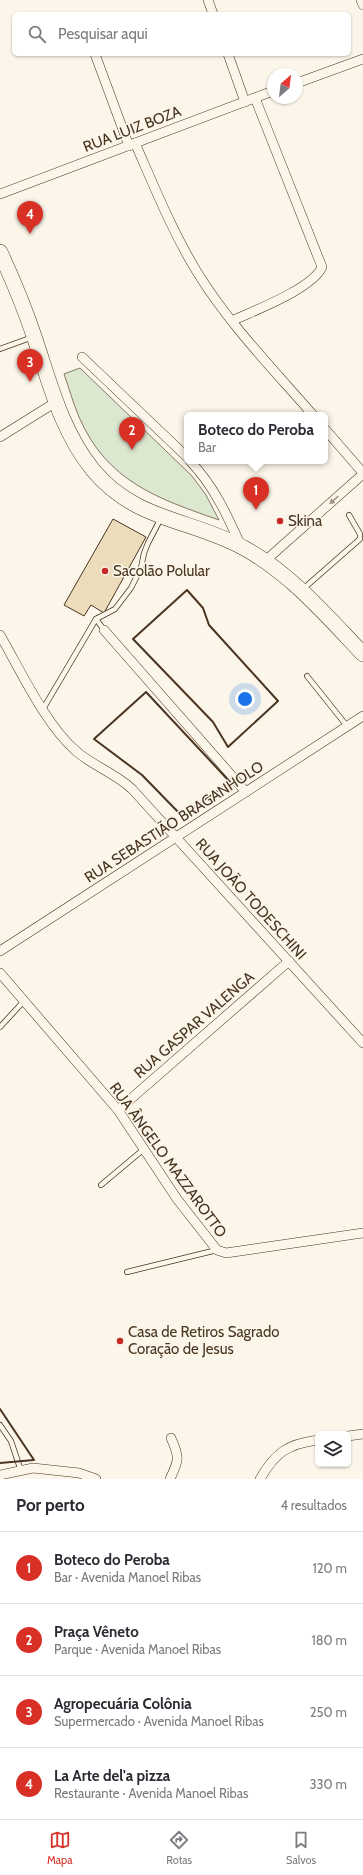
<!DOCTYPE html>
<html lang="pt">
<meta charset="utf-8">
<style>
body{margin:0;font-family:Cabin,sans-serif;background:#f7f7f7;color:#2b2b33}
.controls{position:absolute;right:12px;bottom:12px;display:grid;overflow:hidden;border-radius:6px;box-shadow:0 1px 3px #0004}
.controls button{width:36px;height:36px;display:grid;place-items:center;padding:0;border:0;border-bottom:1px solid #e1e1e2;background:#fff;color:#2b2b33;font:20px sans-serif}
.compass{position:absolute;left:267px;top:68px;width:36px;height:36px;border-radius:50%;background:#fff;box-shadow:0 1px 3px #0004;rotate:28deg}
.you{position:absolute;left:245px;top:699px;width:14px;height:14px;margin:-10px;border:3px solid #fff;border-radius:50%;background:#1a73e8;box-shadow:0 0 0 6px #1a73e833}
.badge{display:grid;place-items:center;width:26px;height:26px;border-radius:50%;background:#d93025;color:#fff;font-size:13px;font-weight:700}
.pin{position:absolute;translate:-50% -33px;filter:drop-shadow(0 1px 2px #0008)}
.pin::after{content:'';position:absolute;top:21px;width:14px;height:12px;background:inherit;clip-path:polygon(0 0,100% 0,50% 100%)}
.popup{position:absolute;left:184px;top:412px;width:144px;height:52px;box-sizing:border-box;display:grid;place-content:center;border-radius:6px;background:#fff;filter:drop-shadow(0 1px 3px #0005);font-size:13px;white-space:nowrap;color:#7c7c81}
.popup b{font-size:15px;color:#2b2b33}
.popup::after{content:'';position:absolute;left:50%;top:100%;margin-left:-8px;border:8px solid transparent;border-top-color:#fff}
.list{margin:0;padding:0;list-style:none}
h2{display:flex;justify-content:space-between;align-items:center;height:52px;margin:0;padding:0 16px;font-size:17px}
h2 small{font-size:13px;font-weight:400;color:#7c7c81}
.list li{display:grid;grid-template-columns:26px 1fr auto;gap:12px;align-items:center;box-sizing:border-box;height:72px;padding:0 16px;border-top:1px solid #e1e1e2}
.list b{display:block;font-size:15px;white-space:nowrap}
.list p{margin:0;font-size:13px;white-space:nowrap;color:#7c7c81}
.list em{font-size:13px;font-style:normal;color:#7c7c81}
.icon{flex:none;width:22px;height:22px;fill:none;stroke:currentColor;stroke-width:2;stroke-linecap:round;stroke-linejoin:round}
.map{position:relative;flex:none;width:363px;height:1479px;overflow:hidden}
.search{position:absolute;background:#fff;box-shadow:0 1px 3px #0004;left:12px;right:12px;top:12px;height:44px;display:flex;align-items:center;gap:10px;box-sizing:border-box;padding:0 14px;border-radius:6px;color:#7c7c81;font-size:15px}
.sheet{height:340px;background:#fff}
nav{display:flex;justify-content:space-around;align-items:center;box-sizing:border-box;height:56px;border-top:1px solid #e1e1e2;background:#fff;font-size:11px;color:#7c7c81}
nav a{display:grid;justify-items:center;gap:2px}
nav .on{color:#d93025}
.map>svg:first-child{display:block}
.green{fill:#dce7d0;stroke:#887966}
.building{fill:#ecdcbc;stroke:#4a3520}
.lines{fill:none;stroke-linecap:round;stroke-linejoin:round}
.lane-casing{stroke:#4a3520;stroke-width:6}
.street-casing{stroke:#4a3520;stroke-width:10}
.primary-casing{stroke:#4a3520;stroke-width:16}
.lane{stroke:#fbf6e9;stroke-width:4.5}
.street{stroke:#fbf6e9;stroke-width:9}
.primary{stroke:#fbf6e9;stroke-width:15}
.wall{stroke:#4a3520;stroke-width:2}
.oneway{fill:#a29684}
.poi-dot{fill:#c62828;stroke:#fbf6e9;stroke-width:1.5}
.labels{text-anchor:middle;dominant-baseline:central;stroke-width:3;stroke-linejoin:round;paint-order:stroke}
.street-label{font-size:15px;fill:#4a3520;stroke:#fbf6e9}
.poi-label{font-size:15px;fill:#4a3520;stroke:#fbf6e9;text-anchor:start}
</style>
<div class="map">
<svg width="363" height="1479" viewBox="0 0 363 1479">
<rect width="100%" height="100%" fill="#fbf6e9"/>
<path class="green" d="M 80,368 L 192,476 L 206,495 L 219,520 C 159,499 107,482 79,417 C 73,403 69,388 64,374 Z"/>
<polygon class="building" points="113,519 146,537 104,613 91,605 84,616 64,605"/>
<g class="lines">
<defs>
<g id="lane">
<polyline points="0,349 33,337"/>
<polyline points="303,589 360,539 360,534 349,515"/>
<polyline points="96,619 104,630"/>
<polyline points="307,676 347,726"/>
<polyline points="43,709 96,619 115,609 131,588 141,568 144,553 148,543 161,518"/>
<polyline points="0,1027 24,1001"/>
<polyline points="101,1185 144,1149"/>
<polyline points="127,1272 217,1250"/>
<polyline points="0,1425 11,1441 21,1471"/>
</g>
<g id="street">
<polyline points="208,0 213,14"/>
<polyline points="361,0 363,5"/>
<polyline points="95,54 129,146"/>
<polyline points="228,54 245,102"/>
<polyline points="297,83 363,59"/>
<path d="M 135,143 C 154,186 172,231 197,272 C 229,324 273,369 313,415"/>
<polyline points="0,194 273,91"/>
<path d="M 232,321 C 255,310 312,289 322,267 L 255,98"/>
<polyline points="82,357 187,457"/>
<polyline points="325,429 363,473"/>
<polyline points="0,437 56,402"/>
<path d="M 190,461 C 214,486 227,515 241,546"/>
<polyline points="265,561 363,474"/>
<polyline points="104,630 246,792"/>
<path d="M 0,635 C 21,671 45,724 76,751 C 93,766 115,773 132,789 L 363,1043"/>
<polyline points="0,951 363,716"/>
<polyline points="0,973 118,1110 177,1199 217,1250 226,1253 363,1233"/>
<polyline points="118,1110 289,961"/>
<polyline points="348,1436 363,1434"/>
<polyline points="0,1475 33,1468 79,1473 96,1479"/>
<path d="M 170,1479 C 179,1460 180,1458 171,1438"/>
<path d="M 260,1479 C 275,1453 287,1444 318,1440"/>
</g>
<path id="primary" d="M 0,252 C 13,280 25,309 35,339 C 50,384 62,432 93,470 C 135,521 191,519 244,548 C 291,574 326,615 363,654"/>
</defs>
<use href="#lane" class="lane-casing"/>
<use href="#street" class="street-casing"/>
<use href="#primary" class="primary-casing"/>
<use href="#lane" class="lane"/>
<use href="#street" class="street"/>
<use href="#primary" class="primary"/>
<g class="wall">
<polygon points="187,590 203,608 209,625 278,701 228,747 213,722 133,639"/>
<polygon points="146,692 230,782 182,816 142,775 94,739"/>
<polyline points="0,1409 34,1460 0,1463"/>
</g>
</g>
<defs><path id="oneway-solid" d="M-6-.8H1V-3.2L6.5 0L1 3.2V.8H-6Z"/></defs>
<use class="oneway" href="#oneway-solid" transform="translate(334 500) rotate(138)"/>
<g class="poi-dot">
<circle cx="280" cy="521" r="4"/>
<circle cx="105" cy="571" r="4"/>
<circle cx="120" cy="1341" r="4"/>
</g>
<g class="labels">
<g class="street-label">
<text transform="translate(132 129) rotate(-21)">RUA LUIZ BOZA</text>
<text transform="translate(174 822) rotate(-33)">RUA SEBASTIÃO BRAGANHOLO</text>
<text transform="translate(251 899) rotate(48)">RUA JOÃO TODESCHINI</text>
<text transform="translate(194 1025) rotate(-41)">RUA GASPAR VALENGA</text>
<text transform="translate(168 1160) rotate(54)">RUA ÂNGELO MAZZAROTTO</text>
</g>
<g class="poi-label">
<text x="288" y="521">Skina</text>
<text x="113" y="571">Sacolão Polular</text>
<text x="128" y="1332">Casa de Retiros Sagrado<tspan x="128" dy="17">Coração de Jesus</tspan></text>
</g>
</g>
</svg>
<div class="controls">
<button><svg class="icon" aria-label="layers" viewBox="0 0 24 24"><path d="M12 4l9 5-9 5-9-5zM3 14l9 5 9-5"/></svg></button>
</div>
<svg class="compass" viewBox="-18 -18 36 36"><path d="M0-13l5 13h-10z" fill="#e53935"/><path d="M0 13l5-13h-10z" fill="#7c7c81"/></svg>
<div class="you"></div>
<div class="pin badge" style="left:256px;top:510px">1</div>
<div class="popup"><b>Boteco do Peroba</b>Bar</div>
<div class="pin badge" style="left:132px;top:450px">2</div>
<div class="pin badge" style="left:30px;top:382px">3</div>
<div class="pin badge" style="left:30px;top:234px">4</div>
<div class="search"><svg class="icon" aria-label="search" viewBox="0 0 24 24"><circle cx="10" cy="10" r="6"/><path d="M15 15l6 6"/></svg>Pesquisar aqui</div>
</div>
<section class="sheet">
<h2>Por perto<small>4 resultados</small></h2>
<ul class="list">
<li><span class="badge">1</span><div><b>Boteco do Peroba</b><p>Bar · Avenida Manoel Ribas</p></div><em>120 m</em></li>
<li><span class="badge">2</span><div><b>Praça Vêneto</b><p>Parque · Avenida Manoel Ribas</p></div><em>180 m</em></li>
<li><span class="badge">3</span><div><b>Agropecuária Colônia</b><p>Supermercado · Avenida Manoel Ribas</p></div><em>250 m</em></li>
<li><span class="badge">4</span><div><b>La Arte del'a pizza</b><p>Restaurante · Avenida Manoel Ribas</p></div><em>330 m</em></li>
</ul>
</section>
<nav>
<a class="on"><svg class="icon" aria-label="map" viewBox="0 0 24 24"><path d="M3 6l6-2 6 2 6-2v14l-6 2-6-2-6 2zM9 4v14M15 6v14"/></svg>Mapa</a>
<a><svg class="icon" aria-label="directions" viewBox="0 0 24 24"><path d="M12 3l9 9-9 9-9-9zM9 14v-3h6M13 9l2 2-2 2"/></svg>Rotas</a>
<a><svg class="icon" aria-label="saved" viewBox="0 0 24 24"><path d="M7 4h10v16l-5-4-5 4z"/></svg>Salvos</a>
</nav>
